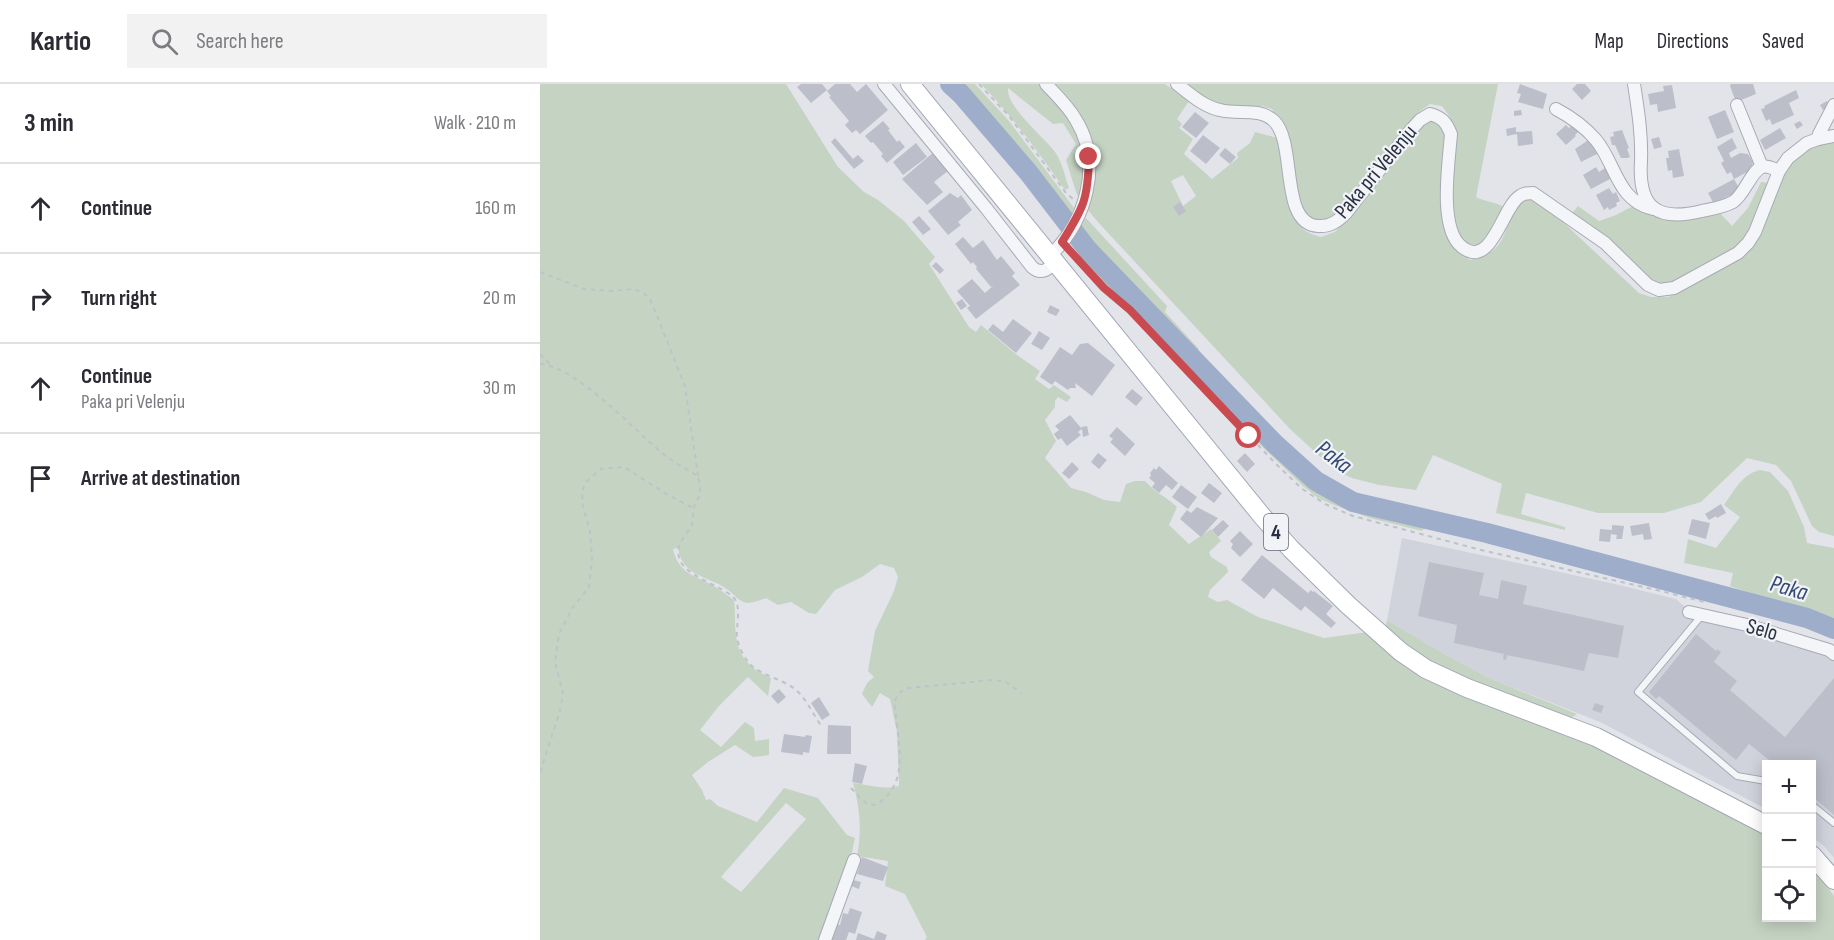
<!DOCTYPE html>
<meta charset="utf-8">
<style>
body{margin:0;font-family:"Sofia Sans Condensed",sans-serif;background:#f2f2f3;color:#2b2b33}
.controls{position:absolute;right:18px;bottom:18px;display:grid;overflow:hidden;border-radius:0px;box-shadow:0 3px 15px #0003}
.controls button{width:54px;height:54px;display:grid;place-items:center;padding:0;border:0;border-bottom:2px solid #e1e1e2;background:#fff;color:#2b2b33;font:30px sans-serif}
.stop{position:absolute;width:18px;height:18px;margin:-14px;border:4px solid #ca4b4f;border-radius:50%;background:#fff}
.stop.end{background:#ca4b4f;border-color:#fff;box-shadow:0 2px 6px #0008}
.list{margin:0;padding:0;list-style:none}
h2{display:flex;justify-content:space-between;align-items:center;height:78px;margin:0;padding:0 24px;font-size:26px}
h2 small{font-size:20px;font-weight:400;color:#7c7c81}
.list li{display:grid;grid-template-columns:39px 1fr auto;gap:18px;align-items:center;box-sizing:border-box;height:90px;padding:0 24px;border-top:2px solid #e1e1e2}
.list b{display:block;font-size:22px;white-space:nowrap}
.list p{margin:0;font-size:20px;white-space:nowrap;color:#7c7c81}
.list em{font-size:20px;font-style:normal;color:#7c7c81}
.icon{flex:none;width:33px;height:33px;fill:none;stroke:currentColor;stroke-width:2;stroke-linecap:round;stroke-linejoin:round}
.map{position:relative;flex:none;width:1294px;height:856px;overflow:hidden}
header{display:flex;align-items:center;gap:36px;box-sizing:border-box;height:84px;padding:0 30px;background:#fff;border-bottom:2px solid #e1e1e2}
header strong{font-size:28px}
nav{display:flex;gap:33px;margin-inline-start:auto;font-size:21px}
.search{width:420px;height:54px;background:#f2f2f3;display:flex;align-items:center;gap:15px;box-sizing:border-box;padding:0 21px;border-radius:0px;color:#7c7c81;font-size:22px}
main{display:flex}
aside{flex:1;background:#fff}
.map>svg:first-child{display:block}
.built{fill:#d0d3dc}
.green{fill:#c5d3c3;fill-rule:evenodd}
.lines{fill:none;stroke-linecap:round;stroke-linejoin:round}
.river{stroke:#9eadc9;stroke-width:20}
.building{fill:#bcbfc9}
.lane-casing{stroke:#a7aab4;stroke-width:8}
.street-casing{stroke:#a7aab4;stroke-width:14}
.primary-casing{stroke:#a1a7b5;stroke-width:20}
.path{stroke:#bfc2c8;stroke-width:2;stroke-dasharray:4.5 4.5;stroke-linecap:butt}
.lane{stroke:#f4f5f8;stroke-width:6}
.street{stroke:#f4f5f8;stroke-width:12}
.primary{stroke:#fff;stroke-width:18}
.route{stroke:#ca4b4f;stroke-width:8}
.labels{text-anchor:middle;dominant-baseline:central;stroke-width:4.5;stroke-linejoin:round;paint-order:stroke}
.shield{fill:#f1f3f7;stroke:#666a78;stroke-width:1.5}
.shield-label{font-size:21px;font-weight:bold;fill:#2a3041}
.street-label{font-size:22px;fill:#2a3041;stroke:#f1f3f7}
.water-label{font-size:24px;font-style:italic;fill:#354a74;stroke:#f1f3f7}
</style>
<header>
<strong>Kartio</strong>
<div class="search"><svg class="icon" aria-label="search" viewBox="0 0 24 24"><circle cx="10" cy="10" r="6"/><path d="M15 15l6 6"/></svg>Search here</div>
<nav><a>Map</a><a>Directions</a><a>Saved</a></nav>
</header>
<main>
<aside>
<h2>3 min<small>Walk · 210 m</small></h2>
<ul class="list">
<li><svg class="icon" aria-label="ahead" viewBox="0 0 24 24"><path d="M12 20V5M6 11l6-6 6 6"/></svg><div><b>Continue</b></div><em>160 m</em></li>
<li><svg class="icon" aria-label="right" viewBox="0 0 24 24"><path d="M7 20v-9h11M14 6l5 5-5 5"/></svg><div><b>Turn right</b></div><em>20 m</em></li>
<li><svg class="icon" aria-label="ahead" viewBox="0 0 24 24"><path d="M12 20V5M6 11l6-6 6 6"/></svg><div><b>Continue</b><p>Paka pri Velenju</p></div><em>30 m</em></li>
<li><svg class="icon" aria-label="arrive" viewBox="0 0 24 24"><path d="M6 21V4h12l-3 4 3 4H6"/></svg><div><b>Arrive at destination</b></div></li>
</ul>
</aside>
<div class="map">
<svg width="1294" height="856" viewBox="0 0 1294 856">
<rect width="100%" height="100%" fill="#e2e4ea"/>
<polygon class="built" points="862,454 1075,500 1136,515 1145,523 1146,534 1207,538 1282,557 1294,563 1294,774 1284,762 1272,753 1272,680 1226,680 1226,725 1060,638 949,594 906,571 847,536"/>
<g class="green">
<path d="M 0,0 L 246,0 L 298,83 L 324,108 L 338,116 L 364,137 L 395,173 L 389,180 L 429,243 L 436,248 L 441,241 L 477,271 L 500,287 L 495,295 L 509,305 L 514,301 L 531,313 L 527,318 L 518,313 L 515,317 L 515,323 L 505,336 L 516,357 L 505,374 L 531,404 L 546,408 L 564,416 L 580,418 L 586,400 L 595,397 L 605,397 C 614,408 627,413 637,423 L 629,441 L 649,460 L 671,445 L 681,457 L 669,468 L 671,473 L 687,483 L 688,488 L 670,506 L 668,513 L 678,518 L 687,516 L 718,533 L 784,554 L 828,548 L 997,637 L 1084,674 L 1218,746 L 1226,751 L 1226,834 L 1272,834 L 1272,781 L 1294,812 L 1294,856 L 385,856 L 387,853 L 365,810 L 345,802 L 348,777 L 317,772 C 322,748 320,723 313,699 C 330,701 342,706 359,702 L 357,648 L 350,615 L 340,609 L 332,623 L 322,610 L 327,599 L 334,593 L 328,587 L 335,547 L 354,507 L 358,493 L 354,484 L 340,480 L 322,493 L 295,506 L 276,530 L 269,529 L 251,518 L 238,521 L 226,514 C 221,516 213,519 207,519 C 199,518 194,510 188,506 C 174,495 152,493 143,478 C 140,474 139,468 138,464 L 133,465 C 139,490 154,491 174,502 C 181,506 187,511 194,516 C 195,523 195,531 195,539 C 196,568 204,582 231,594 L 228,612 L 208,593 L 179,622 L 160,646 L 181,663 L 205,638 L 214,644 L 215,657 L 229,655 L 229,671 L 213,673 L 195,661 L 168,678 L 152,691 L 162,706 L 166,716 L 170,715 L 178,722 L 217,738 L 244,704 L 278,714 L 307,751 L 315,754 L 310,777 L 282,856 L 0,856 ZM 246,719 L 266,735 L 201,808 L 181,793 Z"/>
<polygon points="416,0 435,0 469,37 534,124 529,133 473,58 452,33"/>
<path d="M 441,0 L 499,0 C 520,20 545,48 545,79 C 544,90 541,101 539,112 L 537,111 L 526,76 L 536,60 L 523,39 L 513,40 L 468,4 C 466,23 504,53 515,68 C 522,77 525,93 529,104 L 525,106 C 499,69 473,33 441,0 Z"/>
<path d="M 513,0 L 625,0 L 649,17 L 637,35 L 642,40 L 639,44 L 653,55 L 644,70 L 672,95 L 698,74 L 697,69 L 710,59 L 715,48 L 738,54 C 742,77 745,125 760,142 C 765,148 773,151 781,153 L 795,148 L 885,37 L 893,32 L 903,37 L 906,54 L 901,130 L 908,154 L 919,169 L 930,176 C 957,168 960,163 969,138 C 972,129 979,120 984,112 L 996,113 L 1099,209 L 1111,213 L 1128,213 L 1188,181 L 1206,168 L 1240,92 L 1265,63 L 1294,56 L 1294,452 L 1279,448 L 1272,442 L 1251,397 L 1236,381 L 1207,374 L 1161,418 L 1124,429 L 1058,429 L 986,409 L 981,430 L 1025,443 L 1025,446 L 956,429 L 962,400 L 893,371 L 876,406 L 839,401 L 812,394 L 797,387 L 785,377 L 750,345 L 557,137 L 548,126 L 552,110 L 553,72 ZM 643,91 L 656,112 L 643,122 L 631,97 Z"/>
<path d="M 646,0 L 958,0 L 936,113 C 946,118 955,118 964,123 L 944,160 L 936,162 L 925,159 L 915,149 L 913,120 L 915,49 L 910,33 L 902,22 L 890,20 C 884,24 877,29 872,35 C 854,56 810,127 789,135 C 776,140 768,135 761,125 L 746,49 L 732,25 L 722,22 L 708,25 L 673,21 Z"/>
<path d="M 1221,98 L 1229,99 L 1218,129 L 1203,161 L 1133,200 L 1118,202 L 1030,132 L 1038,122 L 1059,137 L 1076,131 L 1093,122 C 1128,141 1141,134 1178,127 L 1192,142 L 1208,124 Z"/>
<polygon points="546,134 627,222 625,228 659,265 657,273 623,239 539,146"/>
<polygon points="534,153 703,335 768,398 801,416 857,435 886,442 882,447 830,434 794,421 778,414 763,402 709,350 604,237 566,202 530,159"/>
<path d="M 1220,386 L 1230,388 L 1248,407 L 1264,443 L 1267,459 L 1294,464 L 1294,538 L 1190,502 L 1193,489 L 1144,479 L 1148,455 L 1176,464 L 1200,433 L 1184,421 C 1194,407 1202,390 1220,386 Z"/>
<polygon points="847,536 906,571 949,594 1037,630 1031,634 1024,634 890,579 845,545"/>
</g>
<g class="lines">
<polyline class="river" points="410,0 421,10 488,88 548,166 735,360 776,397 813,418 947,449 1267,534 1294,545"/>
</g>
<g class="building">
<polygon points="261,0 282,0 287,6 271,19 257,3"/>
<polygon points="295,0 310,0 317,8 326,0 348,26 320,50 316,46 312,49 305,41 309,37 289,13 291,12 287,7"/>
<polygon points="980,0 1007,10 1003,25 978,18 981,10 977,9"/>
<polygon points="1037,0 1045,0 1051,7 1042,16 1032,5"/>
<polygon points="1191,0 1213,0 1216,10 1196,18 1190,2"/>
<polygon points="1132,1 1136,24 1118,28 1117,20 1110,21 1108,10 1124,7 1123,2"/>
<polygon points="1256,6 1259,14 1249,19 1254,31 1232,41 1230,35 1226,37 1221,25 1225,24 1224,22"/>
<polygon points="1287,17 1290,21 1283,26 1280,21"/>
<polygon points="981,26 982,31 974,32 974,27"/>
<polygon points="1185,26 1194,48 1177,55 1168,33"/>
<polygon points="655,28 669,39 656,54 642,43"/>
<polygon points="343,37 350,45 348,46 357,58 359,56 365,63 347,79 341,72 343,70 333,58 331,59 325,52"/>
<polygon points="1260,37 1263,41 1257,45 1254,40"/>
<polygon points="1026,41 1029,44 1032,41 1038,48 1035,51 1036,52 1026,61 1016,50"/>
<polygon points="976,43 976,48 992,47 993,60 978,62 977,50 967,52 966,45"/>
<polygon points="1240,44 1246,54 1225,66 1220,56"/>
<polygon points="1082,46 1089,64 1087,65 1090,73 1087,74 1081,74 1075,61 1072,61 1070,53 1074,52 1073,48"/>
<polygon points="663,51 680,64 666,80 650,67"/>
<polygon points="1119,53 1122,63 1114,65 1111,55"/>
<polygon points="295,54 313,75 318,71 324,77 314,85 291,58"/>
<polygon points="1192,54 1197,64 1189,69 1191,74 1200,69 1208,70 1213,78 1211,86 1194,95 1191,88 1187,90 1181,79 1184,77 1177,63"/>
<polygon points="1050,55 1059,69 1041,78 1035,65"/>
<polygon points="376,59 387,73 363,91 353,78"/>
<polygon points="685,64 696,73 690,80 679,71"/>
<polygon points="1139,65 1144,92 1133,94 1132,86 1128,87 1126,74 1129,74 1128,67"/>
<polygon points="394,68 409,86 394,98 403,108 387,121 362,95"/>
<polygon points="1056,83 1059,88 1065,84 1070,95 1051,105 1043,91"/>
<polygon points="1194,95 1200,106 1174,120 1168,109"/>
<polygon points="1069,104 1073,110 1076,108 1080,117 1076,119 1077,122 1069,126 1068,123 1064,126 1056,111"/>
<polygon points="410,109 418,114 421,111 432,126 418,138 421,141 408,151 388,127"/>
<polygon points="640,118 646,127 639,132 633,123"/>
<polygon points="379,132 391,145 383,151 372,138"/>
<polygon points="423,153 433,164 443,156 457,176 461,172 475,189 472,192 480,201 436,235 427,224 430,222 417,207 432,195 445,209 454,201 451,203 436,185 437,183 433,178 431,180 415,160"/>
<polygon points="396,178 404,186 400,190 392,182"/>
<polygon points="422,215 427,222 421,226 416,219"/>
<polygon points="510,221 520,226 516,232 507,228"/>
<polygon points="473,235 492,249 476,269 448,246 453,240 463,248"/>
<polygon points="499,247 510,254 502,266 491,260"/>
<polygon points="548,259 575,281 552,312 535,299 536,304 530,304 528,306 515,297 512,301 500,293 520,263 532,271 540,260"/>
<polygon points="592,305 603,314 596,322 585,313"/>
<polygon points="530,331 542,345 541,343 547,342 549,351 543,353 542,345 538,348 541,351 527,362 521,354 518,356 514,350 519,346 515,342"/>
<polygon points="577,343 595,360 585,372 570,358 573,355 569,352"/>
<polygon points="558,369 567,376 559,385 551,378"/>
<polygon points="705,369 715,380 707,388 697,377"/>
<polygon points="532,378 539,385 529,395 522,389"/>
<polygon points="619,382 638,399 632,406 626,401 619,409 612,403 615,399 609,394 611,392 610,389 614,384 616,386"/>
<polygon points="669,399 682,409 674,419 661,409"/>
<polygon points="641,401 657,413 648,425 632,413"/>
<polygon points="1181,420 1186,429 1177,434 1176,432 1169,436 1165,430"/>
<polygon points="657,423 678,434 661,453 640,435 647,426 651,429"/>
<polygon points="1152,435 1170,439 1166,455 1148,450"/>
<polygon points="683,436 689,442 678,453 672,446"/>
<polygon points="1109,439 1112,455 1104,456 1103,450 1092,452 1090,442"/>
<polygon points="1072,441 1084,442 1082,455 1076,455 1077,451 1071,450 1070,458 1059,457 1060,445 1072,446"/>
<polygon points="700,447 713,460 700,473 691,464 693,460 690,457"/>
<polygon points="722,471 768,509 771,506 773,508 774,507 793,522 786,530 796,539 791,544 765,522 761,527 733,504 724,515 701,496"/>
<polygon points="889,478 944,489 939,511 958,515 961,496 987,502 983,520 1084,542 1078,574 1049,569 1044,587 967,571 966,576 963,575 964,570 914,559 917,541 878,532"/>
<polygon points="1156,550 1176,567 1177,565 1181,568 1174,578 1197,597 1190,606 1245,653 1294,594 1294,731 1272,712 1272,680 1234,680 1209,660 1196,676 1119,612 1116,615 1109,608"/>
<polygon points="239,605 246,613 238,620 231,612"/>
<polygon points="279,613 290,631 282,636 271,619"/>
<polygon points="1055,619 1064,622 1061,629 1052,626"/>
<polygon points="288,641 311,642 311,670 287,670"/>
<polygon points="244,650 265,653 266,651 272,652 269,669 263,668 263,671 241,668"/>
<polygon points="315,679 327,682 322,700 312,698"/>
<polygon points="322,773 348,783 343,797 317,790"/>
<polygon points="313,796 321,798 319,805 311,802"/>
<polygon points="310,824 322,828 315,850 309,848 306,856 292,856 297,840 300,841 303,829 308,830"/>
<polygon points="337,847 347,851 345,856 316,856 318,849 334,855"/>
</g>
<g class="lines">
<defs>
<g id="lane">
<polyline points="1162,531 1098,608 1197,692 1226,697"/>
<polyline points="1272,721 1294,739"/>
</g>
<g id="street">
<path d="M 344,0 L 446,124 L 492,183 C 501,191 507,186 515,179"/>
<path d="M 506,0 C 516,11 528,22 536,36 C 563,80 546,137 510,172"/>
<path d="M 637,0 C 650,10 664,23 680,26 C 698,31 719,23 734,37 C 757,59 739,140 778,142 C 790,143 798,137 806,129 L 870,47 L 880,36 L 890,30 C 903,34 906,38 911,50 C 909,77 898,145 922,163 C 952,186 962,123 980,112 C 984,109 988,109 993,109 L 1065,159 L 1108,201 L 1119,206 L 1134,204 L 1198,169 L 1208,159 L 1215,148 L 1239,87 L 1248,74 L 1267,59 L 1278,55 L 1294,52"/>
<path d="M 1094,0 C 1098,26 1102,51 1101,77 C 1098,124 1117,138 1162,127 C 1172,125 1184,123 1193,118 C 1205,110 1211,87 1222,83 C 1228,81 1234,85 1239,87"/>
<polyline points="1197,21 1222,83"/>
<path d="M 1016,25 C 1031,33 1045,43 1056,56 C 1076,80 1077,117 1113,125"/>
<polyline points="1278,55 1279,50 1294,21"/>
<polyline points="1149,528 1207,541 1289,566 1294,570"/>
<polyline points="285,856 314,776"/>
</g>
<g id="primary">
<polyline points="370,0 722,432 751,465 808,521 861,568 886,585 927,604 1056,653 1226,741"/>
<polyline points="1272,771 1294,796"/>
</g>
</defs>
<use href="#lane" class="lane-casing"/>
<use href="#street" class="street-casing"/>
<use href="#primary" class="primary-casing"/>
<g class="path">
<polyline points="439,0 469,32 526,109 534,116"/>
<polyline points="531,166 564,204 590,226 735,379 761,404 785,420 813,432 941,466 1117,506 1168,519"/>
<polyline points="0,188 44,205 73,207 93,205 103,208 111,217 145,302 158,392"/>
<polyline points="0,270 11,281"/>
<path d="M 0,280 C 37,283 93,345 122,369 C 133,378 146,385 158,392 C 159,397 161,404 160,410 C 158,416 154,420 153,427 C 153,431 154,436 152,440 C 147,452 135,459 139,473 C 143,492 179,500 193,513 C 202,521 196,542 197,553 C 198,562 203,571 208,578 C 219,591 243,595 256,606 C 266,614 274,632 282,643"/>
<polyline points="0,688 20,627 23,610 15,578 19,550 33,523 49,503 52,475 50,447 43,422 42,408 45,399 61,385 84,383 128,411 153,424"/>
<path d="M 311,704 C 322,715 329,729 344,715 C 372,689 354,648 355,616 L 359,609 L 368,604 L 453,596 L 466,598 L 481,609"/>
</g>
<use href="#lane" class="lane"/>
<use href="#street" class="street"/>
<use href="#primary" class="primary"/>
</g>
<g class="lines">
<path class="route" d="M 549,73 C 548,115 544,123 522,158 L 564,204 L 590,226 L 709,352"/>
</g>
<g class="labels">
<rect class="shield" x="724" y="430" width="24" height="36" rx="4.5"/>
<g class="shield-label">
<text x="736" y="448">4</text>
</g>
<g class="street-label">
<text transform="translate(836 88) rotate(-50)">Paka pri Velenju</text>
<text transform="translate(1222 546) rotate(16)">Selo</text>
</g>
<g class="water-label">
<text transform="translate(794 373) rotate(37)">Paka</text>
<text transform="translate(1249 504) rotate(16)">Paka</text>
</g>
</g>
</svg>
<div class="controls">
<button>+</button>
<button>−</button>
<button><svg class="icon" aria-label="locate" viewBox="0 0 24 24"><circle cx="12" cy="12" r="6"/><path d="M12 2v4M12 18v4M2 12h4M18 12h4"/></svg></button>
</div>
<div class="stop" style="left:709px;top:352px"></div>
<div class="stop end" style="left:549px;top:73px"></div>
</div>
</main>
